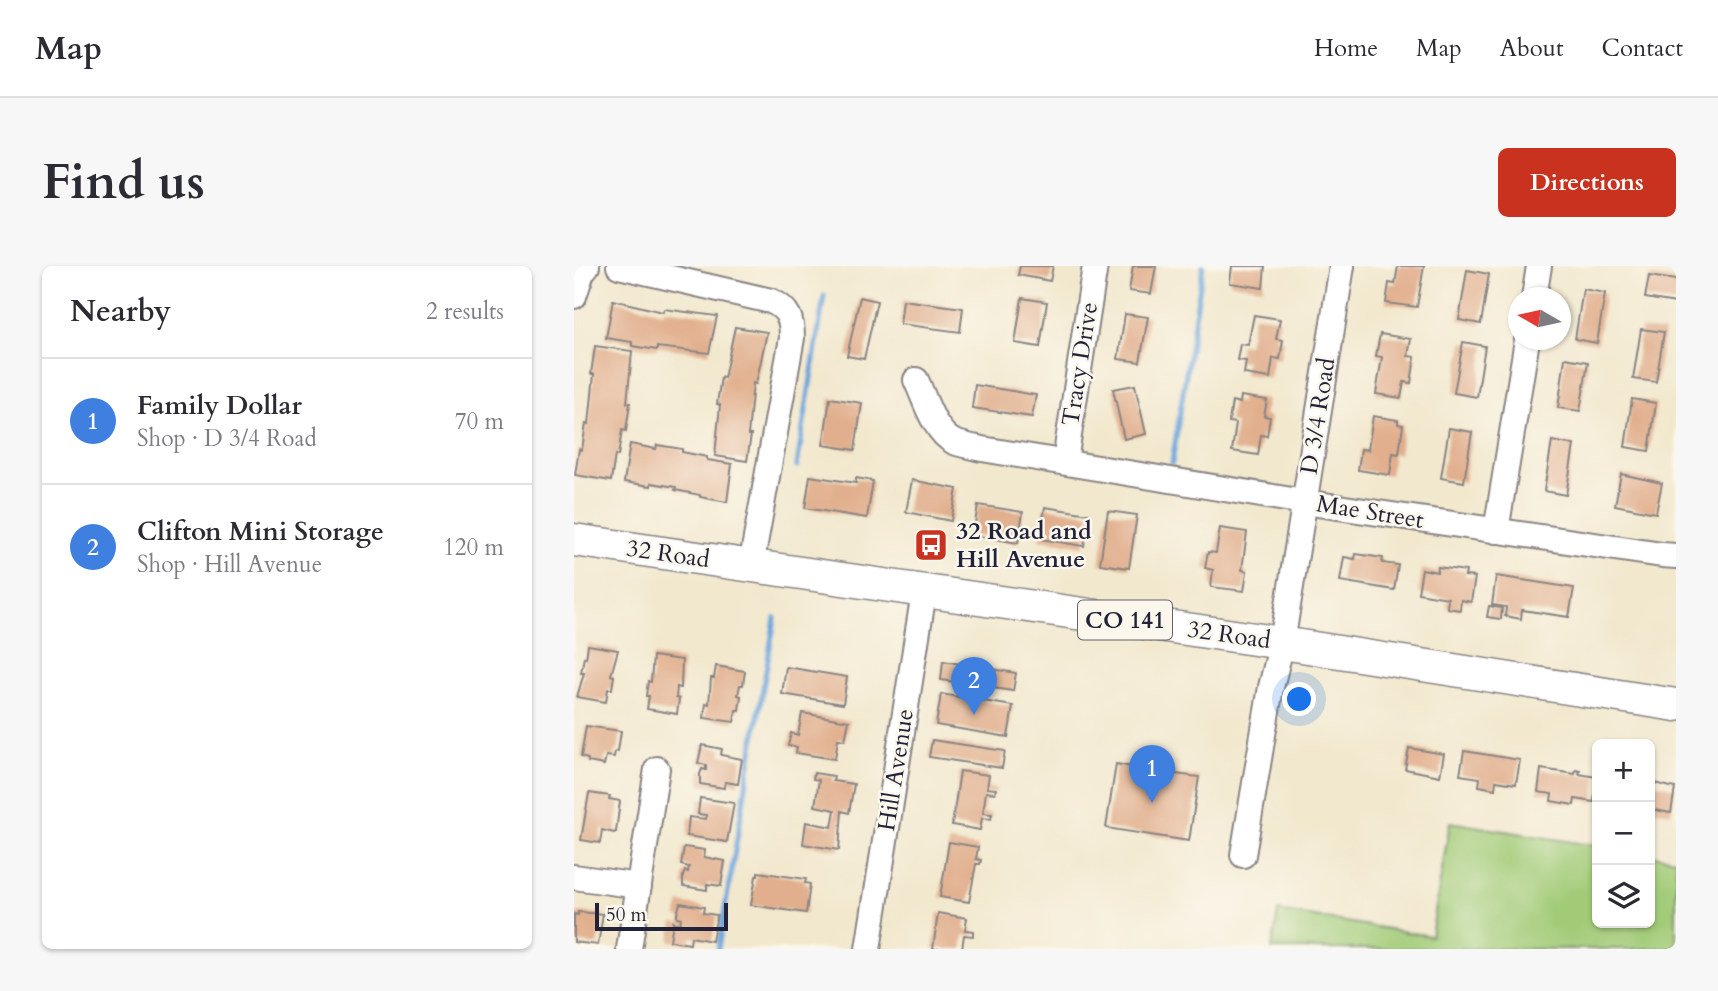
<!DOCTYPE html>
<meta charset="utf-8">
<style>
body{margin:0;font-family:Cardo,serif;background:#f7f7f7;color:#2b2b33}
.controls{position:absolute;right:21px;bottom:21px;display:grid;overflow:hidden;border-radius:10px;box-shadow:0 2px 5px #0004}
.controls button{width:63px;height:63px;display:grid;place-items:center;padding:0;border:0;border-bottom:2px solid #e1e1e2;background:#fff;color:#2b2b33;font:35px sans-serif}
.compass{position:absolute;left:934px;top:21px;width:63px;height:63px;border-radius:50%;background:#fff;box-shadow:0 2px 5px #0004;rotate:279deg}
.scale{position:absolute;left:21px;bottom:18px;width:133px;box-sizing:border-box;padding-left:7px;border:4px solid #22223b;border-top:0;font-size:19px;line-height:24px;white-space:nowrap;color:#22223b;-webkit-text-stroke:5px #fbf7ec;paint-order:stroke}
.you{position:absolute;left:726px;top:434px;width:24px;height:24px;margin:-18px;border:5px solid #fff;border-radius:50%;background:#1a73e8;box-shadow:0 0 0 10px #1a73e833}
.badge{display:grid;place-items:center;width:46px;height:46px;border-radius:50%;background:#c8321e;color:#fff;font-size:23px;font-weight:700}
.pin{position:absolute;translate:-50% -58px;filter:drop-shadow(0 2px 4px #0008)}
.pin::after{content:'';position:absolute;top:37px;width:24px;height:21px;background:inherit;clip-path:polygon(0 0,100% 0,50% 100%)}
.list{margin:0;padding:0;list-style:none}
h2{display:flex;justify-content:space-between;align-items:center;height:91px;margin:0;padding:0 28px;font-size:30px}
h2 small{font-size:23px;font-weight:400;color:#7c7c81}
.list li{display:grid;grid-template-columns:46px 1fr auto;gap:21px;align-items:center;box-sizing:border-box;height:126px;padding:0 28px;border-top:2px solid #e1e1e2}
.list b{display:block;font-size:26px;white-space:nowrap}
.list p{margin:0;font-size:23px;white-space:nowrap;color:#7c7c81}
.list em{font-size:23px;font-style:normal;color:#7c7c81}
.icon{flex:none;width:38px;height:38px;fill:none;stroke:currentColor;stroke-width:2;stroke-linecap:round;stroke-linejoin:round}
.map{position:relative;flex:none;width:1102px;height:683px;overflow:hidden;border-radius:10px}
header{display:flex;align-items:center;gap:42px;box-sizing:border-box;height:98px;padding:0 35px;background:#fff;border-bottom:2px solid #e1e1e2}
header strong{font-size:33px}
nav{display:flex;gap:38px;margin-inline-start:auto;font-size:24px}
.intro{display:flex;align-items:center;justify-content:space-between;box-sizing:border-box;height:168px;padding:0 42px}
h1{margin:0;font-size:49px}
.button{padding:18px 32px;border-radius:10px;background:#c8321e;color:#fff;font-size:24px;font-weight:700}
main{display:flex;gap:42px;padding:0 42px}
aside{flex:1;background:#fff;border-radius:10px;box-shadow:0 2px 5px #0004}
.map>svg:first-child{display:block}
.green{fill:#a1cb77;stroke:#627659;stroke-width:2}
.lines{fill:none;stroke-linecap:round;stroke-linejoin:round}
.stream{stroke:#6ca5db;stroke-width:5}
.building{fill:#e1af8d}
.minor-casing{stroke:#8a8584;stroke-width:28}
.major-casing{stroke:#8a8584;stroke-width:35}
.minor{stroke:#fff;stroke-width:24}
.major{stroke:#fff;stroke-width:32}
.labels{text-anchor:middle;dominant-baseline:central;stroke-width:5;stroke-linejoin:round;paint-order:stroke}
.shield{fill:#fbf7ec;stroke:#636270;stroke-width:2}
.shield-label{font-size:23px;font-weight:bold;fill:#22223b}
.street-label{font-size:24px;fill:#22223b;stroke:#fbf7ec}
.poi-label{font-size:24px;font-weight:bold;fill:#22223b;stroke:#fbf7ec;text-anchor:start}
</style>
<header>
<strong>Map</strong>
<nav><a>Home</a><a>Map</a><a>About</a><a>Contact</a></nav>
</header>
<div class="intro"><h1>Find us</h1><a class="button">Directions</a></div>
<main>
<aside>
<h2>Nearby<small>2 results</small></h2>
<ul class="list">
<li><span class="badge" style="background:#3f7fe0">1</span><div><b>Family Dollar</b><p>Shop · D 3/4 Road</p></div><em>70 m</em></li>
<li><span class="badge" style="background:#3f7fe0">2</span><div><b>Clifton Mini Storage</b><p>Shop · Hill Avenue</p></div><em>120 m</em></li>
</ul>
</aside>
<div class="map">
<svg width="1102" height="683" viewBox="0 0 1102 683">
<rect width="100%" height="100%" fill="#fbf7ec"/>
<filter id="ink" filterUnits="userSpaceOnUse"><feTurbulence type="fractalNoise" baseFrequency=".0143" numOctaves="2"/><feDisplacementMap in="SourceGraphic" scale="14" xChannelSelector="R" yChannelSelector="G"/><feConvolveMatrix kernelMatrix="1 2 1 2 8 2 1 2 1" color-interpolation-filters="sRGB"/></filter>
<filter id="wash" filterUnits="userSpaceOnUse"><feTurbulence type="fractalNoise" baseFrequency=".00686" numOctaves="4" result="noise"/><feDisplacementMap in="SourceGraphic" scale="28" xChannelSelector="R" yChannelSelector="G"/><feGaussianBlur stdDeviation="1.57" result="paint"/><feColorMatrix in="noise" values="0 0 0 0 0 0 0 0 0 0 0 0 0 0 0 0 0 1.4 0 .05"/><feComposite in="paint" operator="in"/></filter>
<g filter="url(#wash)">
<rect width="100%" height="100%" fill="#f2e8ce"/>
<polygon class="green" points="876,556 1023,580 1023,657 1076,657 1076,589 1102,593 1102,683 698,683 704,645 857,670"/>
<g class="lines">
<g class="stream">
<polyline points="598,197 629,0"/>
<polyline points="223,200 250,30"/>
<polyline points="144,683 201,352"/>
</g>
</g>
<g id="blocks">
<g class="building">
<polygon points="446,0 479,0 476,15 444,9"/>
<polygon points="559,0 582,0 577,28 555,25"/>
<polygon points="658,0 691,0 689,22 656,17"/>
<polygon points="824,0 850,0 843,41 812,37 815,17 821,18"/>
<polygon points="893,4 915,8 907,58 885,54"/>
<polygon points="1075,10 1102,14 1102,37 1071,32"/>
<polygon points="1009,23 1031,27 1023,77 1001,73"/>
<polygon points="286,31 303,35 290,93 273,90"/>
<polygon points="448,32 473,36 466,81 441,77"/>
<polygon points="39,34 89,46 90,43 143,50 135,87 83,81 83,84 58,80 58,76 32,72"/>
<polygon points="329,34 389,42 386,66 326,58"/>
<polygon points="551,48 574,51 566,96 544,93"/>
<polygon points="680,49 706,53 702,73 709,74 706,93 699,92 696,112 670,108 672,95 663,94 666,78 674,79"/>
<polygon points="161,61 193,66 182,118 179,117 174,169 177,169 173,195 141,190 146,139 143,138 147,111 150,112"/>
<polygon points="1067,63 1090,66 1082,116 1059,113"/>
<polygon points="806,68 837,73 834,90 841,91 837,117 830,116 827,132 802,128 808,91 802,90"/>
<polygon points="889,76 911,80 903,131 880,127"/>
<polygon points="21,80 58,85 53,137 56,137 52,165 48,164 44,190 41,189 37,215 1,209 5,183 8,184 12,157 15,158 20,108 17,108"/>
<polygon points="991,92 1014,96 1006,145 984,142"/>
<polygon points="401,119 462,129 458,151 398,142"/>
<polygon points="561,119 572,168 550,173 539,123"/>
<polygon points="667,130 693,134 690,150 696,151 693,170 687,169 684,189 658,185 662,157 655,156 658,135 666,137"/>
<polygon points="256,132 288,137 281,184 249,179"/>
<polygon points="1058,133 1082,137 1075,185 1051,181"/>
<polygon points="799,150 824,154 824,158 829,159 825,188 819,187 816,209 784,204 787,183 794,184"/>
<polygon points="875,162 898,166 890,216 867,212"/>
<polygon points="978,175 1000,179 992,229 970,225"/>
<polygon points="56,178 82,183 83,179 108,183 108,186 133,191 133,194 158,198 153,236 126,231 126,229 101,224 102,221 77,217 77,220 50,216"/>
<polygon points="1047,208 1088,217 1082,247 1041,239"/>
<polygon points="236,210 282,217 282,212 299,215 293,252 231,242"/>
<polygon points="338,214 383,223 377,255 332,246"/>
<polygon points="404,239 449,246 444,277 399,269"/>
<polygon points="471,241 515,248 510,280 466,273"/>
<polygon points="534,245 563,249 555,302 526,298"/>
<polygon points="646,262 673,266 668,304 673,305 670,325 637,321 639,304 631,302 634,286 642,287"/>
<polygon points="782,288 809,292 808,297 824,299 820,324 766,315 770,291 781,293"/>
<polygon points="864,301 892,305 891,310 901,311 897,336 887,334 886,344 873,342 874,332 844,327 848,303 863,306"/>
<polygon points="922,310 1000,322 995,351 948,344 947,353 931,350 932,341 918,339"/>
<polygon points="915,340 928,342 927,353 913,351"/>
<polygon points="14,379 44,384 37,409 40,410 38,423 34,423 32,436 3,431 10,407 7,407 10,391 12,392"/>
<polygon points="79,390 108,394 107,422 103,421 102,432 105,433 103,448 73,443 75,430 72,430 74,415 77,416"/>
<polygon points="369,395 442,407 439,425 367,414"/>
<polygon points="142,400 171,405 169,419 166,419 164,429 167,430 165,444 162,444 160,456 130,452 132,437 135,438 137,412 140,412"/>
<polygon points="212,401 273,411 269,438 208,428"/>
<polygon points="367,428 439,440 434,471 362,459"/>
<polygon points="228,447 275,455 271,474 264,473 261,493 222,487 223,481 214,480 217,467 224,469"/>
<polygon points="12,460 47,465 44,485 41,485 40,491 32,490 30,499 14,496 14,493 7,491"/>
<polygon points="358,474 431,485 428,502 355,491"/>
<polygon points="128,479 148,483 147,489 168,493 164,518 151,516 150,522 126,518 126,508 128,503 132,504 132,499 124,497"/>
<polygon points="835,482 870,488 866,510 831,503"/>
<polygon points="890,485 946,494 942,518 922,515 921,523 905,520 906,512 886,509"/>
<polygon points="542,498 564,502 565,499 602,505 601,508 625,511 615,575 532,562"/>
<polygon points="967,503 1001,508 1002,504 1006,505 1005,508 1023,511 1020,536 1001,533 1000,539 977,535 978,528 964,526"/>
<polygon points="386,505 415,509 413,522 422,523 421,527 412,526 409,547 418,548 417,553 408,552 406,564 378,559"/>
<polygon points="240,507 260,510 259,515 280,518 275,547 268,545 265,584 229,578 232,556 258,561 261,544 241,540 245,514 239,513"/>
<polygon points="1080,517 1101,522 1097,547 1076,543 1076,518"/>
<polygon points="15,527 36,530 35,533 46,535 42,566 40,567 28,564 26,577 7,574"/>
<polygon points="126,532 160,537 153,576 113,570 115,551 132,553 133,549 124,548"/>
<polygon points="375,576 404,581 402,593 407,594 406,598 402,598 395,636 366,631"/>
<polygon points="110,581 131,584 130,591 151,595 147,620 133,618 133,624 109,620 109,610 111,605 114,606 115,601 107,599"/>
<polygon points="184,606 232,613 231,617 236,618 232,647 177,639 182,610 184,610"/>
<polygon points="106,637 130,641 129,647 143,649 138,675 117,671 116,678 96,675 99,656 106,658 107,652 103,651 103,648"/>
<polygon points="4,646 29,648 24,679 0,676 0,648 4,649"/>
<polygon points="364,647 393,652 391,664 399,665 399,670 390,669 388,683 359,683"/>
</g>
</g>
</g>
<g filter="url(#ink)">
<use href="#blocks" fill-opacity="0" stroke="#8a8584" stroke-width="2"/>
<g class="lines">
<defs>
<g id="minor">
<path d="M 45,0 L 197,35 C 215,43 218,54 218,72 L 177,300"/>
<polyline points="0,30 8,6 13,0"/>
<polyline points="960,32 965,0"/>
<path d="M 342,114 C 351,133 360,166 380,176 C 388,179 399,181 408,183 L 730,236 L 1088,289 L 1102,290"/>
<polyline points="491,195 521,0"/>
<polyline points="922,265 953,74"/>
<polyline points="669,589 697,421 708,377 768,0"/>
<polyline points="0,611 65,620"/>
<polyline points="55,683 83,503"/>
<polyline points="294,683 350,326"/>
</g>
<polyline id="major" points="0,274 708,377 1102,439"/>
</defs>
<use href="#minor" class="minor-casing"/>
<use href="#major" class="major-casing"/>
<use href="#minor" class="minor"/>
<use href="#major" class="major"/>
</g>
</g>
<defs>
<symbol id="bus-square" viewBox="-11 -11 22 22"><rect x="-9" y="-9" width="18" height="18" rx="4" fill="#c8321e" stroke="#fbf7ec"/><path d="M-5-6H5V4H4V6H2V4H-2V6H-4V4H-5ZM-3.5-4V0h7V-4ZM-3.5 1.2v1.5H-2V1.2ZM2 1.2v1.5H3.5V1.2Z" fill="#fff"/></symbol>
</defs>
<g fill-rule="evenodd">
<use href="#bus-square" x="338" y="260" width="38" height="38"/>
</g>
<g class="labels">
<rect class="shield" x="504" y="334.5" width="94" height="39" rx="5"/>
<g class="shield-label">
<text x="551" y="354">CO 141</text>
</g>
<g class="street-label">
<text transform="translate(506 98) rotate(-81)">Tracy Drive</text>
<text transform="translate(744 150) rotate(-81)">D 3/4 Road</text>
<text transform="translate(796 246) rotate(9)">Mae Street</text>
<text transform="translate(94 288) rotate(8)">32 Road</text>
<text transform="translate(655 369) rotate(8)">32 Road</text>
<text transform="translate(322 504) rotate(-81)">Hill Avenue</text>
</g>
<g class="poi-label">
<text x="382" y="265">32 Road and<tspan x="382" dy="28">Hill Avenue</tspan></text>
</g>
</g>
</svg>
<div class="controls">
<button>+</button>
<button>−</button>
<button><svg class="icon" aria-label="layers" viewBox="0 0 24 24"><path d="M12 4l9 5-9 5-9-5zM3 14l9 5 9-5"/></svg></button>
</div>
<svg class="compass" viewBox="-18 -18 36 36"><path d="M0-13l5 13h-10z" fill="#e53935"/><path d="M0 13l5-13h-10z" fill="#7c7c81"/></svg>
<div class="scale">50 m</div>
<div class="you"></div>
<div class="pin badge" style="left:578px;top:537px;background:#3f7fe0">1</div>
<div class="pin badge" style="left:400px;top:449px;background:#3f7fe0">2</div>
</div>
</main>
